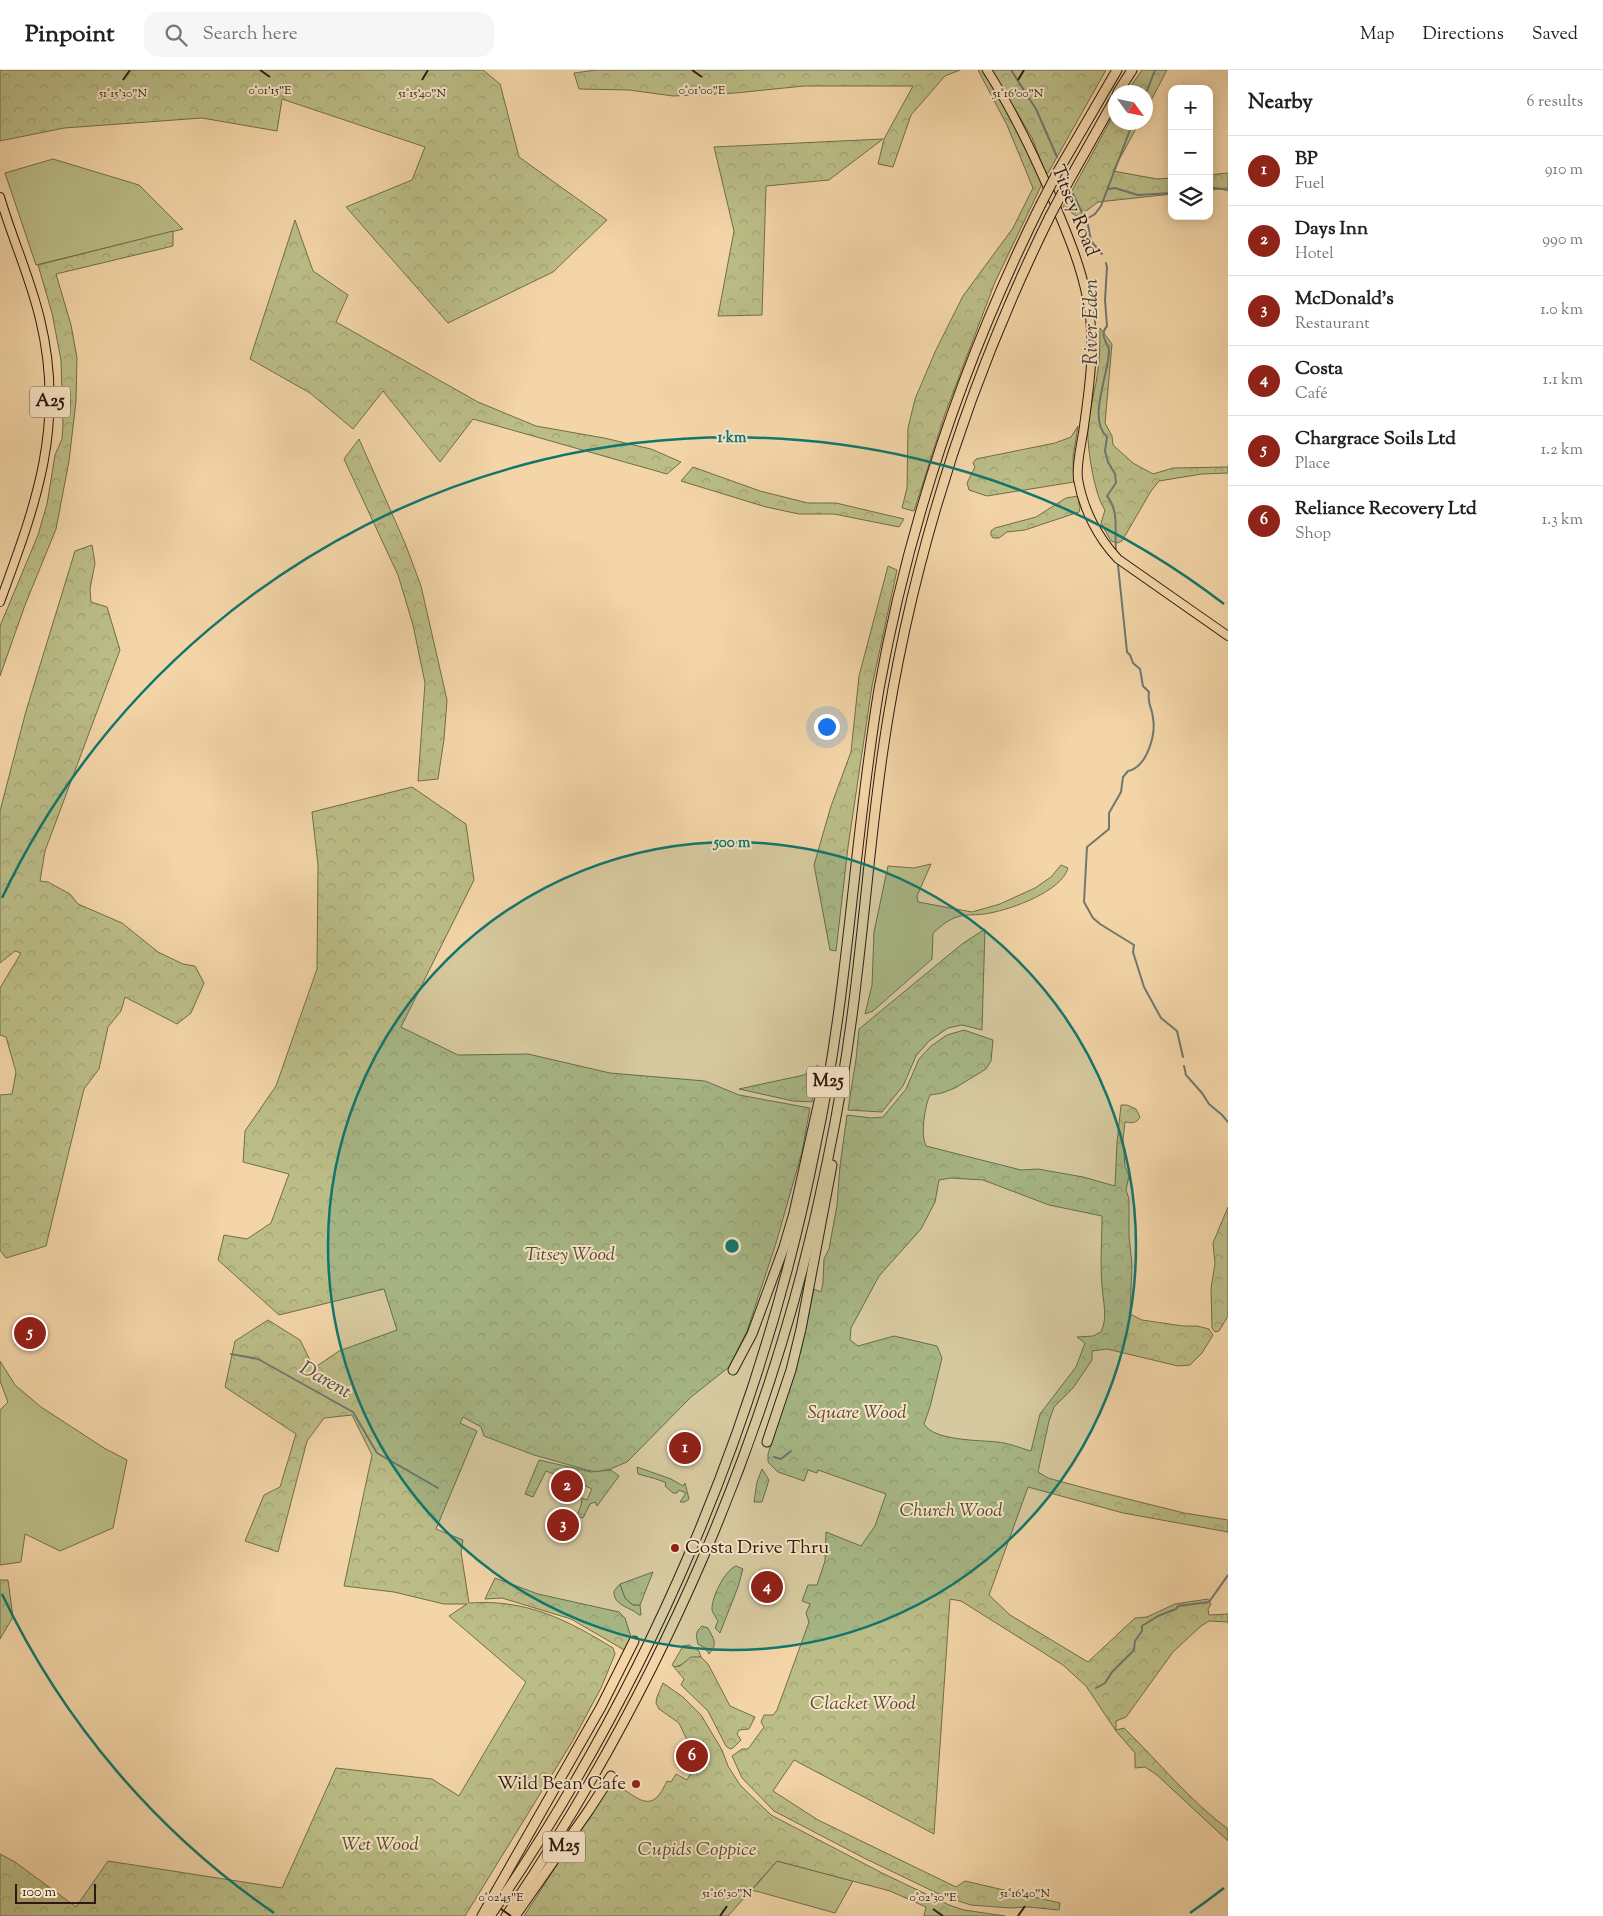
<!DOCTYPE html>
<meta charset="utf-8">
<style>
body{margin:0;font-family:"Sorts Mill Goudy",serif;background:#f6f6f6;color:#222}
.controls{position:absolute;right:15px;top:15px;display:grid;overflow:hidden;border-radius:10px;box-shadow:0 2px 12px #0003}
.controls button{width:45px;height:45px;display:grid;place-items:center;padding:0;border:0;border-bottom:1px solid #e0e0e0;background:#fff;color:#222;font:25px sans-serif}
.compass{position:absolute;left:1108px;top:15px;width:45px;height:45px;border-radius:50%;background:#fff;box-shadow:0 2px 12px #0003;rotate:123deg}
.scale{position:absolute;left:15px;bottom:12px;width:81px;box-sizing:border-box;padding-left:5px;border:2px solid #2a1a10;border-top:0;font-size:14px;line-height:18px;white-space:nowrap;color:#2a1a10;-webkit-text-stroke:4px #f7e4c6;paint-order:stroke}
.you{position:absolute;left:826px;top:656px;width:18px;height:18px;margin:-12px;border:4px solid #fff;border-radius:50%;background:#1a73e8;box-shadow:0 0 0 8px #1a73e833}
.badge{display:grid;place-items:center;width:32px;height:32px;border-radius:50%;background:#8f2418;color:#fff;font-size:16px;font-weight:700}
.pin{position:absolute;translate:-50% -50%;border:2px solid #fff;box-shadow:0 1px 5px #0006}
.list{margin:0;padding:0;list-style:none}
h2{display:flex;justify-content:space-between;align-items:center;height:65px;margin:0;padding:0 20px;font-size:21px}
h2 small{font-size:16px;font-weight:400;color:#767676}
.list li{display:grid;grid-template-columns:32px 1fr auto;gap:15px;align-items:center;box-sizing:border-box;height:70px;padding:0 20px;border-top:1px solid #e0e0e0}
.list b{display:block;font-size:19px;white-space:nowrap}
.list p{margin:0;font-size:16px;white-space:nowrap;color:#767676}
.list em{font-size:16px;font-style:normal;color:#767676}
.icon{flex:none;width:28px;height:28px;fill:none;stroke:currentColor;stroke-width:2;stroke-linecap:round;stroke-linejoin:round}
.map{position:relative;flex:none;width:1228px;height:1846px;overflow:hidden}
header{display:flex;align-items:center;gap:30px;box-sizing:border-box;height:70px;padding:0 25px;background:#fff;border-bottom:1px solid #e0e0e0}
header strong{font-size:24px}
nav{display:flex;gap:28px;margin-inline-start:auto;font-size:18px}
.search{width:350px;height:45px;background:#f6f6f6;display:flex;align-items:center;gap:12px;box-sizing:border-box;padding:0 18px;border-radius:15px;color:#767676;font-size:19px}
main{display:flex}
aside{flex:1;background:#fff}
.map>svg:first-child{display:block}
.green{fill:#bbbd87;stroke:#726c4c}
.forest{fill:url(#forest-crowns);stroke:#726c4c;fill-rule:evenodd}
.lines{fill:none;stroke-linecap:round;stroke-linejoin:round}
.stream{stroke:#707871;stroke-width:2}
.major-casing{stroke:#2a1a10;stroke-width:10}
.highway-casing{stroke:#2a1a10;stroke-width:11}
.major{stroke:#f3d5a7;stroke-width:8}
.highway{stroke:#f3d5a7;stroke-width:9}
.highway-bridge-casing{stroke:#2a1a10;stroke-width:11;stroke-linecap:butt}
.highway-bridge{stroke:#f3d5a7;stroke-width:9}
.ticks{fill:none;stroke:#2a1a10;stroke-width:2}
.ring{fill:none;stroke:#0f766e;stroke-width:2.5}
.poi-dot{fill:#8f2418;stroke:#f7e4c6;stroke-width:2}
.labels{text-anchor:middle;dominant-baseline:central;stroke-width:4;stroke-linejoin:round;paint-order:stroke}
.shield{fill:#f7e4c6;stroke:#685747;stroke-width:1}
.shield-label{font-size:18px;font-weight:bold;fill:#2a1a10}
.street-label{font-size:19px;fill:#2a1a10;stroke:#f7e4c6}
.park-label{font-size:19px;font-style:italic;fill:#564b34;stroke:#f7e4c6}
.poi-label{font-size:19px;fill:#2a1a10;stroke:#f7e4c6;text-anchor:start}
.water-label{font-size:20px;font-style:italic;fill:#4d4940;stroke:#f7e4c6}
.ticks-label{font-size:12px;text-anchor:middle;fill:#2a1a10;stroke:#f7e4c6;stroke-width:4;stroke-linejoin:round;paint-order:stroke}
.centre{fill:#0f766e;stroke:#f7e4c6;stroke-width:2.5}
.ring-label{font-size:15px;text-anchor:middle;font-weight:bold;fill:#0f766e;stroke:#f7e4c6;stroke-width:4;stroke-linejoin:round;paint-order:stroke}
</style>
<header>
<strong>Pinpoint</strong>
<div class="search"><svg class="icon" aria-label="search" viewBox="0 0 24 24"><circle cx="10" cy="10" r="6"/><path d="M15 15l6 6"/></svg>Search here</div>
<nav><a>Map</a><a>Directions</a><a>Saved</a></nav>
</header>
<main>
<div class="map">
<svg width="1228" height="1846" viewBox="0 0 1228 1846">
<defs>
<pattern id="forest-crowns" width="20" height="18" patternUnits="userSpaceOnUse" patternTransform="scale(1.25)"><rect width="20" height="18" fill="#bbbd87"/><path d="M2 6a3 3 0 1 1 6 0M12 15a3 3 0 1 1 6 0" fill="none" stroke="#a1a274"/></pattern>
</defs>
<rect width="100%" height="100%" fill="#f3d5a7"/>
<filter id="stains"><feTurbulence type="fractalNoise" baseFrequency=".004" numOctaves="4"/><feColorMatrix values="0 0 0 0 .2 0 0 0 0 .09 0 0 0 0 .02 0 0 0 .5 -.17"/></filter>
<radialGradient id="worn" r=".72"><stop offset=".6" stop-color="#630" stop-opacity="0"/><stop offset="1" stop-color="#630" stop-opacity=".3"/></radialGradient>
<g class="green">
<polygon points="53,89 139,115 183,159 36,195 5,103"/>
<path d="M 931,794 L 917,826 L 918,832 L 972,842 L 1000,834 L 1035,818 L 1051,807 L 1061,795 L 1068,798 C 1062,821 1012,839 990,843 C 978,846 963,843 952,849 C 945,852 939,858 933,863 L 932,889 L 873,941 L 865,944 L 872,915 L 874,862 L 888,796 L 914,798 Z"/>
<polygon points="0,1291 15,1315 41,1337 104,1378 127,1390 113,1458 60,1481 25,1464 21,1492 0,1495 0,1340 8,1332 0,1311"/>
<path d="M 637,1397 L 671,1409 L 683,1416 L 685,1413 L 689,1429 L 685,1432 L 680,1432 L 686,1423 L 679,1420 L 677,1423 L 673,1423 L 665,1416 L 666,1413 C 656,1408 648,1407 638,1404 Z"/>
<path d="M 620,1514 L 625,1528 L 633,1535 L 640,1535 L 641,1545 L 639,1545 C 631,1537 613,1536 614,1521 Z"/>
<path d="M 689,1575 L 699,1581 L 701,1587 C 690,1588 685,1595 674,1597 L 672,1595 L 683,1576 Z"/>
<polygon points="777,1791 853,1811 835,1843 752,1820"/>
</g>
<g class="forest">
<polygon points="0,0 483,0 500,14 519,87 607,150 553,202 448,253 346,137 412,110 425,77 282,29 277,61 202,48 64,58 0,71"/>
<polygon points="596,0 960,0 945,6 911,45 893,97 878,94 884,69 913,16 804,16 735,23 673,26 629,20 579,19 574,3"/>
<path d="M 978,0 L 983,0 C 1006,36 1025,75 1042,114 L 995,212 L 945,344 L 914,441 L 902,438 L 907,418 L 908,358 L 915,329 L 935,282 L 963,226 L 1013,158 L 1033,118 L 1007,55 Z"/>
<polygon points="992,0 1106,0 1048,103 1045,102 1032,68"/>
<polygon points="1142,0 1167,0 1146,40 1146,22 1127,22"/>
<polygon points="1115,42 1116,52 1139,53 1113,101 1157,109 1172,108 1172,124 1098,132 1078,147 1063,137"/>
<polygon points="883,69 829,110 766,116 762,245 718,246 734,161 714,77"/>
<polygon points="1228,103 1228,118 1209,120 1209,105"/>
<polygon points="295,150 313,201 348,225 336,252 478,332 536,356 604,368 651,379 681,392 667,404 473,349 440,392 383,321 353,359 310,323 250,289"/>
<polygon points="173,161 173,176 56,204 71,255 77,288 76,331 69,391 56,459 25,535 0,606 0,556 38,465 47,434 55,385 62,369 63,355 61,290 52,243 38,195"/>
<path d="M 1100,258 L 1112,274 L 1105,353 L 1112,366 L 1113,375 L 1133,393 L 1153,404 L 1173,398 L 1228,397 L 1228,403 L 1202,404 L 1159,411 L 1151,421 L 1122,471 L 1117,473 L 1111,471 L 1101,453 L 1105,440 C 1094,425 1086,372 1088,354 C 1090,336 1096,318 1098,300 C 1100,286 1100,272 1100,258 Z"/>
<polygon points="1078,356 1073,387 1074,412 987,426 969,420 967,413 975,397 973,393 976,389 1055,373 1071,367"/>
<polygon points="359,369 405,473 421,516 447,630 444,669 438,709 418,711 425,613 413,555 398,505 344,389"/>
<polygon points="693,397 760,421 808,433 836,433 904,449 899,457 834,444 799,444 766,437 681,411"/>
<polygon points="1078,426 1080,438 1079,442 1025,460 1007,462 999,468 993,468 991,465 991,461 995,458 1036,447 1066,428"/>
<polygon points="92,475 95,493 90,519 91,532 107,537 120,580 45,781 40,811 48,812 70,824 78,834 122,853 158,882 183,894 195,896 204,913 191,943 177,954 125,927 121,941 108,957 99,999 84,1019 46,1176 6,1188 0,1180 0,1025 12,1024 16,1002 6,967 0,965 0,918 21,883 15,881 0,893 0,741 26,641 75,481"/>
<polygon points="888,496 897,500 872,616 848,777 836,881 830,880 814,795 831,736 851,682 859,606"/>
<path d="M 412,717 L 466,754 L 474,810 L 401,957 L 458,985 L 528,984 L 610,1003 L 705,1011 L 739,1025 L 810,1038 L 802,1082 L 776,1173 L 747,1261 L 729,1297 L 691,1327 L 627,1392 L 608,1400 L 596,1402 L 587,1400 L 534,1385 L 484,1366 L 481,1357 L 463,1347 L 460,1353 L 477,1361 L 436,1459 L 463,1470 L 461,1482 L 469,1533 C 526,1529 566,1549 613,1578 L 615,1584 L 601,1618 L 572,1672 L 465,1846 L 0,1846 L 0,1784 L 15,1792 L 76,1837 L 108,1791 L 282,1818 L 336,1698 L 432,1709 L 459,1726 L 526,1612 L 449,1546 L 467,1534 L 444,1534 L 394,1522 L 344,1516 L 372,1385 L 352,1345 L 324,1348 L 307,1371 L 278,1482 L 245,1471 L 264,1425 L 280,1417 L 296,1364 L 225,1317 L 235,1271 L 268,1250 L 300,1270 L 314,1298 L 339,1281 L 397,1260 L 384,1219 L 279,1245 L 218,1190 L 224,1165 L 247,1169 L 271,1153 L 289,1104 L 243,1092 L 245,1061 L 276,1016 L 317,899 L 318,795 L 312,742 Z"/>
<polygon points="985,859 982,960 962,955 948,958 929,971 916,986 903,1016 882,1042 848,1040 856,989 859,959 962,874"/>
<path d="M 964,960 L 993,970 L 991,991 L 986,999 L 955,1018 L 942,1023 L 930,1025 C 925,1035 920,1065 926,1076 L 1021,1100 L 1038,1099 L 1083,1107 L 1115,1116 L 1117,1073 L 1121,1035 L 1127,1035 L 1136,1039 L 1140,1047 C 1136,1054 1132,1053 1125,1052 L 1123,1070 L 1125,1097 L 1129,1106 L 1126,1120 L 1129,1129 L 1129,1166 L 1132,1195 L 1130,1244 L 1142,1250 L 1183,1256 L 1197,1256 L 1209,1259 L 1213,1265 L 1202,1283 L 1190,1295 L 1178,1296 L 1107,1279 L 1092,1281 L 1092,1290 L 1073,1318 L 1054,1337 L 1049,1351 L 1038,1402 L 1048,1408 L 1092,1420 L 1184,1443 L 1228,1450 L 1228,1462 L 1123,1443 L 1028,1417 L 989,1525 L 1010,1545 L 1088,1592 L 1135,1548 L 1147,1547 L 1175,1534 L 1208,1529 L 1211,1534 L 1208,1539 L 1209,1545 L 1228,1544 L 1228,1552 L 1209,1551 L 1201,1556 L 1173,1582 L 1126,1647 L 1116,1651 L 1116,1660 L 1124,1658 C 1159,1692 1189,1730 1228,1759 L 1228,1771 L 1157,1705 L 1145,1697 L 1135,1698 L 1135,1683 L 1116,1661 L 1086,1616 L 1063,1595 L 961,1531 L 950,1529 L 934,1764 L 794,1690 L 773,1721 L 818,1750 L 956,1817 L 965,1811 L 1060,1833 L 1059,1840 L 1028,1837 L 1010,1838 L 971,1835 L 943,1826 L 864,1788 L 774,1741 L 742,1708 L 732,1686 L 742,1679 L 748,1679 L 764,1657 L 761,1652 L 764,1645 L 773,1645 L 777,1640 L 809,1552 L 806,1543 L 810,1534 L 802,1531 L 808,1515 L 817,1515 L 825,1491 L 826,1462 L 861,1476 L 875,1456 L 886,1424 L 818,1400 L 817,1403 L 808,1400 L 804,1411 L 778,1402 L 768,1392 L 768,1384 L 801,1280 L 814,1219 L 821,1222 L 823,1213 L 824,1189 L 829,1179 L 837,1135 L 840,1096 L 847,1045 L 871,1048 L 883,1047 L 906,1019 L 919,989 L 931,976 L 947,965 ZM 951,1108 L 983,1110 L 1049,1135 L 1102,1146 C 1102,1169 1100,1193 1102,1216 C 1103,1232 1108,1247 1101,1262 L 1093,1266 L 1077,1267 L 1085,1273 L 1076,1297 L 1040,1344 L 1031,1381 C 1020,1378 1009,1373 997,1372 C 979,1370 934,1371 924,1354 L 930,1337 L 942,1288 L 937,1276 L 894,1266 L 858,1276 L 850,1270 L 851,1258 L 879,1206 L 921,1159 L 935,1132 L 939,1110 Z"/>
<polygon points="818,995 812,1032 793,1031 739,1019 804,1005"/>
<polygon points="1228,1137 1228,1246 1219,1261 1215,1262 1212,1258 1211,1218 1215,1194 1213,1173"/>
<polygon points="539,1390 591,1402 611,1400 619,1406 597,1436 595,1432 590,1434 583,1448 577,1446 581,1435 582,1428 587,1430 592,1419 569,1408 568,1410 546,1401 533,1427 525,1424"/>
<polygon points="762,1399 769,1410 762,1432 754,1432 757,1412"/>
<path d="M 736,1496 L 743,1499 L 738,1517 L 720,1563 L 715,1558 L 718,1551 C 716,1548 713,1543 712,1540 C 711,1528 725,1500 736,1496 Z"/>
<polygon points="653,1502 640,1535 633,1535 625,1528 620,1514"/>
<polygon points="495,1508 538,1524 619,1542 625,1548 632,1570 626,1581 571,1549 502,1528 485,1529"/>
<polygon points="0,1510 8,1510 13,1547 0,1569"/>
<path d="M 702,1556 L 708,1558 C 714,1570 718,1573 709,1584 L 705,1578 L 698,1574 C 696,1566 695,1562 702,1556 Z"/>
<polygon points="691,1587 701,1587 708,1594 730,1636 755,1647 749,1659 739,1660 737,1664 741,1670 733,1678 730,1679 726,1676 708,1641 681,1615 684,1609 674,1597 680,1596"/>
<path d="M 663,1613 L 683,1627 L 701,1645 L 722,1680 L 728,1696 L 740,1715 L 771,1745 L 884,1804 L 949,1835 L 964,1840 L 1005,1846 L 924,1846 L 926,1837 L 890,1821 L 777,1791 L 728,1846 L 524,1846 L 608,1716 C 625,1711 643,1745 659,1725 C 662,1721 665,1715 667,1711 L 671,1712 L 676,1704 L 687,1710 L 704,1680 L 687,1670 L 679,1653 L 659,1639 L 656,1633 L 657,1627 Z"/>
</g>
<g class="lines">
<g class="stream">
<polyline points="1011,0 1036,39 1057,87"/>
<polyline points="1146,23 1155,0"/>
<polyline points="1209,117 1228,120"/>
<polyline points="1108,119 1115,118 1138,125 1172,123"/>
<polyline points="1073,124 1088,155 1091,171 1102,184"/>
<polyline points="1085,150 1095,144 1101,136 1133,52"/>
<path d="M 1106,193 L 1107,197 L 1105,230 L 1107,256 C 1098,267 1109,273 1109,281 C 1109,304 1087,349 1107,367 L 1105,381 L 1108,392 L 1115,404 L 1116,413 L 1107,426 C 1120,442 1114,462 1116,481"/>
<path d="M 1118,495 L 1127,582 L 1130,585 L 1133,593 L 1140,599 L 1143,616 L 1149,622 C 1147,635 1152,636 1153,648 C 1156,665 1147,697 1128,701 L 1123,707 L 1121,722 L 1109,743 L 1109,759 L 1087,777 L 1084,832 L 1093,848 L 1100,854 L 1134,875 L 1133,882 L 1144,917 L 1161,948 L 1177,961 L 1183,987"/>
<polyline points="1184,996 1186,1005 1202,1023 1209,1034 1222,1045 1228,1052"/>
<polyline points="231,1284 258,1289 353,1342 377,1383 438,1418"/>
<polyline points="774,1387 781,1389 791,1381"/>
<polyline points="1096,1618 1105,1613 1112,1602 1134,1580 1135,1571 1142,1561 1142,1556 1158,1546 1176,1539 1178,1536 1209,1532 1228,1505"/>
</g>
<defs>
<g id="major">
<path d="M 987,0 C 1015,44 1037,91 1057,139 C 1069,168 1081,197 1087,228 C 1096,271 1090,313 1084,356 C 1082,373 1076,392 1078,409 C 1083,439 1098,468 1118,489 L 1228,566"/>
<path d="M 0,127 C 12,168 30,207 40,249 C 66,355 36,434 0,532"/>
</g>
<g id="highway">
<polyline points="1118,22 1132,0"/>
<polyline points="1057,103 1117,0"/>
<polyline points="1067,114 1116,27"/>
<polyline points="733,1300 752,1264 784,1177 794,1143 820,1027"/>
<polyline points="767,1372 791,1300 801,1259 832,1095"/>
<polyline points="482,1846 601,1637 634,1571"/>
<path d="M 490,1846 C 648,1616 761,1353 815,1079 C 827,1023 836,966 843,908 C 855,812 863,715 879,619 C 909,452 965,288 1040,136"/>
<path d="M 506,1846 C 660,1619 773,1362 827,1093 C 840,1031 850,968 857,905 C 866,830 872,755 883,680 C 910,494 967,315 1050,146"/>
<polyline points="515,1846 589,1740 611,1706"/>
</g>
</defs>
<use href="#major" class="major-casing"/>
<use href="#highway" class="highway-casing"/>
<use href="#major" class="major"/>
<use href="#highway" class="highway"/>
<defs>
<g id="highway-bridge">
<polyline points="1040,136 1057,103"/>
<polyline points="1050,146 1067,114"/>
</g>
</defs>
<use href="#highway-bridge" class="highway-bridge-casing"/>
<use href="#highway-bridge" class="highway-bridge"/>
</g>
<path class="ticks" d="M 260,0 L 270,7M 692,0 L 702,7M 123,10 L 130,0M 422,10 L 428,0M 1018,10 L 1024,0M 501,1839 L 511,1846M 933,1839 L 943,1846M 720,1846 L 727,1836M 1018,1846 L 1025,1836"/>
<circle cx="732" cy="1176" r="404" fill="#0f766e" fill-opacity=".12"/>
<g class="ring">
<circle cx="732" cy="1176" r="404"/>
<path d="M1224 1818A809 809 0 0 1 1190 1843M274 1843A809 809 0 0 1 2 1524M2 828A809 809 0 0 1 1224 534"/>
</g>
<g class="poi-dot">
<circle cx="675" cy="1478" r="5"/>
<circle cx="636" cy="1714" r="5"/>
</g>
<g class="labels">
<g class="shield">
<rect x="30" y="316.5" width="40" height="31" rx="4"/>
<rect x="807" y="996.5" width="42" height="31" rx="4"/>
<rect x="543" y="1761.5" width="42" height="31" rx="4"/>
</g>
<g class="shield-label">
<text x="50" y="332">A25</text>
<text x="828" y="1012">M25</text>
<text x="564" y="1777">M25</text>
</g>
<g class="street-label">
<text transform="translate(1074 141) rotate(68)">Titsey Road</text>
</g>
<g class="park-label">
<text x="570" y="1185">Titsey Wood</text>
<text x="857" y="1343">Square Wood</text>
<text x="951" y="1441">Church Wood</text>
<text x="863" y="1634">Clacket Wood</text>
<text x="380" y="1775">Wet Wood</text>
<text x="697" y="1780">Cupids Coppice</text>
</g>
<g class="poi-label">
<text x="685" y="1478">Costa Drive Thru</text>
<text x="626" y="1714" text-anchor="end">Wild Bean Cafe</text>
</g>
<g class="water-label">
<text transform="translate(1092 252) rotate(-90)">River Eden</text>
<text transform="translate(325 1311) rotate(29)">Darent</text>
</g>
</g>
<g class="ticks-label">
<text x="270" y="24">0°01'15"E</text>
<text x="702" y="24">0°01'00"E</text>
<text x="123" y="27">51°15'30"N</text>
<text x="422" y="27">51°15'40"N</text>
<text x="1018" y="27">51°16'00"N</text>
<text x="727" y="1827">51°16'30"N</text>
<text x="1025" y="1827">51°16'40"N</text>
<text x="501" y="1831">0°02'45"E</text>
<text x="933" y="1831">0°02'30"E</text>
</g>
<circle cx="732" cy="1176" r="8" class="centre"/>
<g class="ring-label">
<text x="732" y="372">1 km</text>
<text x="732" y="777">500 m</text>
</g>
<rect width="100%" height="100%" filter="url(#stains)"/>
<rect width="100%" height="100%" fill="url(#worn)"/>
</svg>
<div class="controls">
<button>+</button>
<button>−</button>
<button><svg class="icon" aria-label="layers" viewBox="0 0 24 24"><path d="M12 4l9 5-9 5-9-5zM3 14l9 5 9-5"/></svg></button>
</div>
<svg class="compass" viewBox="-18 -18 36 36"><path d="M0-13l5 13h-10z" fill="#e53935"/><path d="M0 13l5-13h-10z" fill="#767676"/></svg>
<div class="scale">100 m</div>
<div class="you"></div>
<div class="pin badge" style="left:685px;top:1378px">1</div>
<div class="pin badge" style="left:567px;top:1416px">2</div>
<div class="pin badge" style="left:563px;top:1455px">3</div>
<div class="pin badge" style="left:767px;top:1517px">4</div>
<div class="pin badge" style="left:30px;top:1263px">5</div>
<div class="pin badge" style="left:692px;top:1686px">6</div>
</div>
<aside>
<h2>Nearby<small>6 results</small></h2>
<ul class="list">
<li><span class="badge">1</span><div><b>BP</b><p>Fuel</p></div><em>910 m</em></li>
<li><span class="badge">2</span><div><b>Days Inn</b><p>Hotel</p></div><em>990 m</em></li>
<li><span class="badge">3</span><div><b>McDonald's</b><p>Restaurant</p></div><em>1.0 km</em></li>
<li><span class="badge">4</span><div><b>Costa</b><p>Café</p></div><em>1.1 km</em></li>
<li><span class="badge">5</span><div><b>Chargrace Soils Ltd</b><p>Place</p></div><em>1.2 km</em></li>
<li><span class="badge">6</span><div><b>Reliance Recovery Ltd</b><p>Shop</p></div><em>1.3 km</em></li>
</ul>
</aside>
</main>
